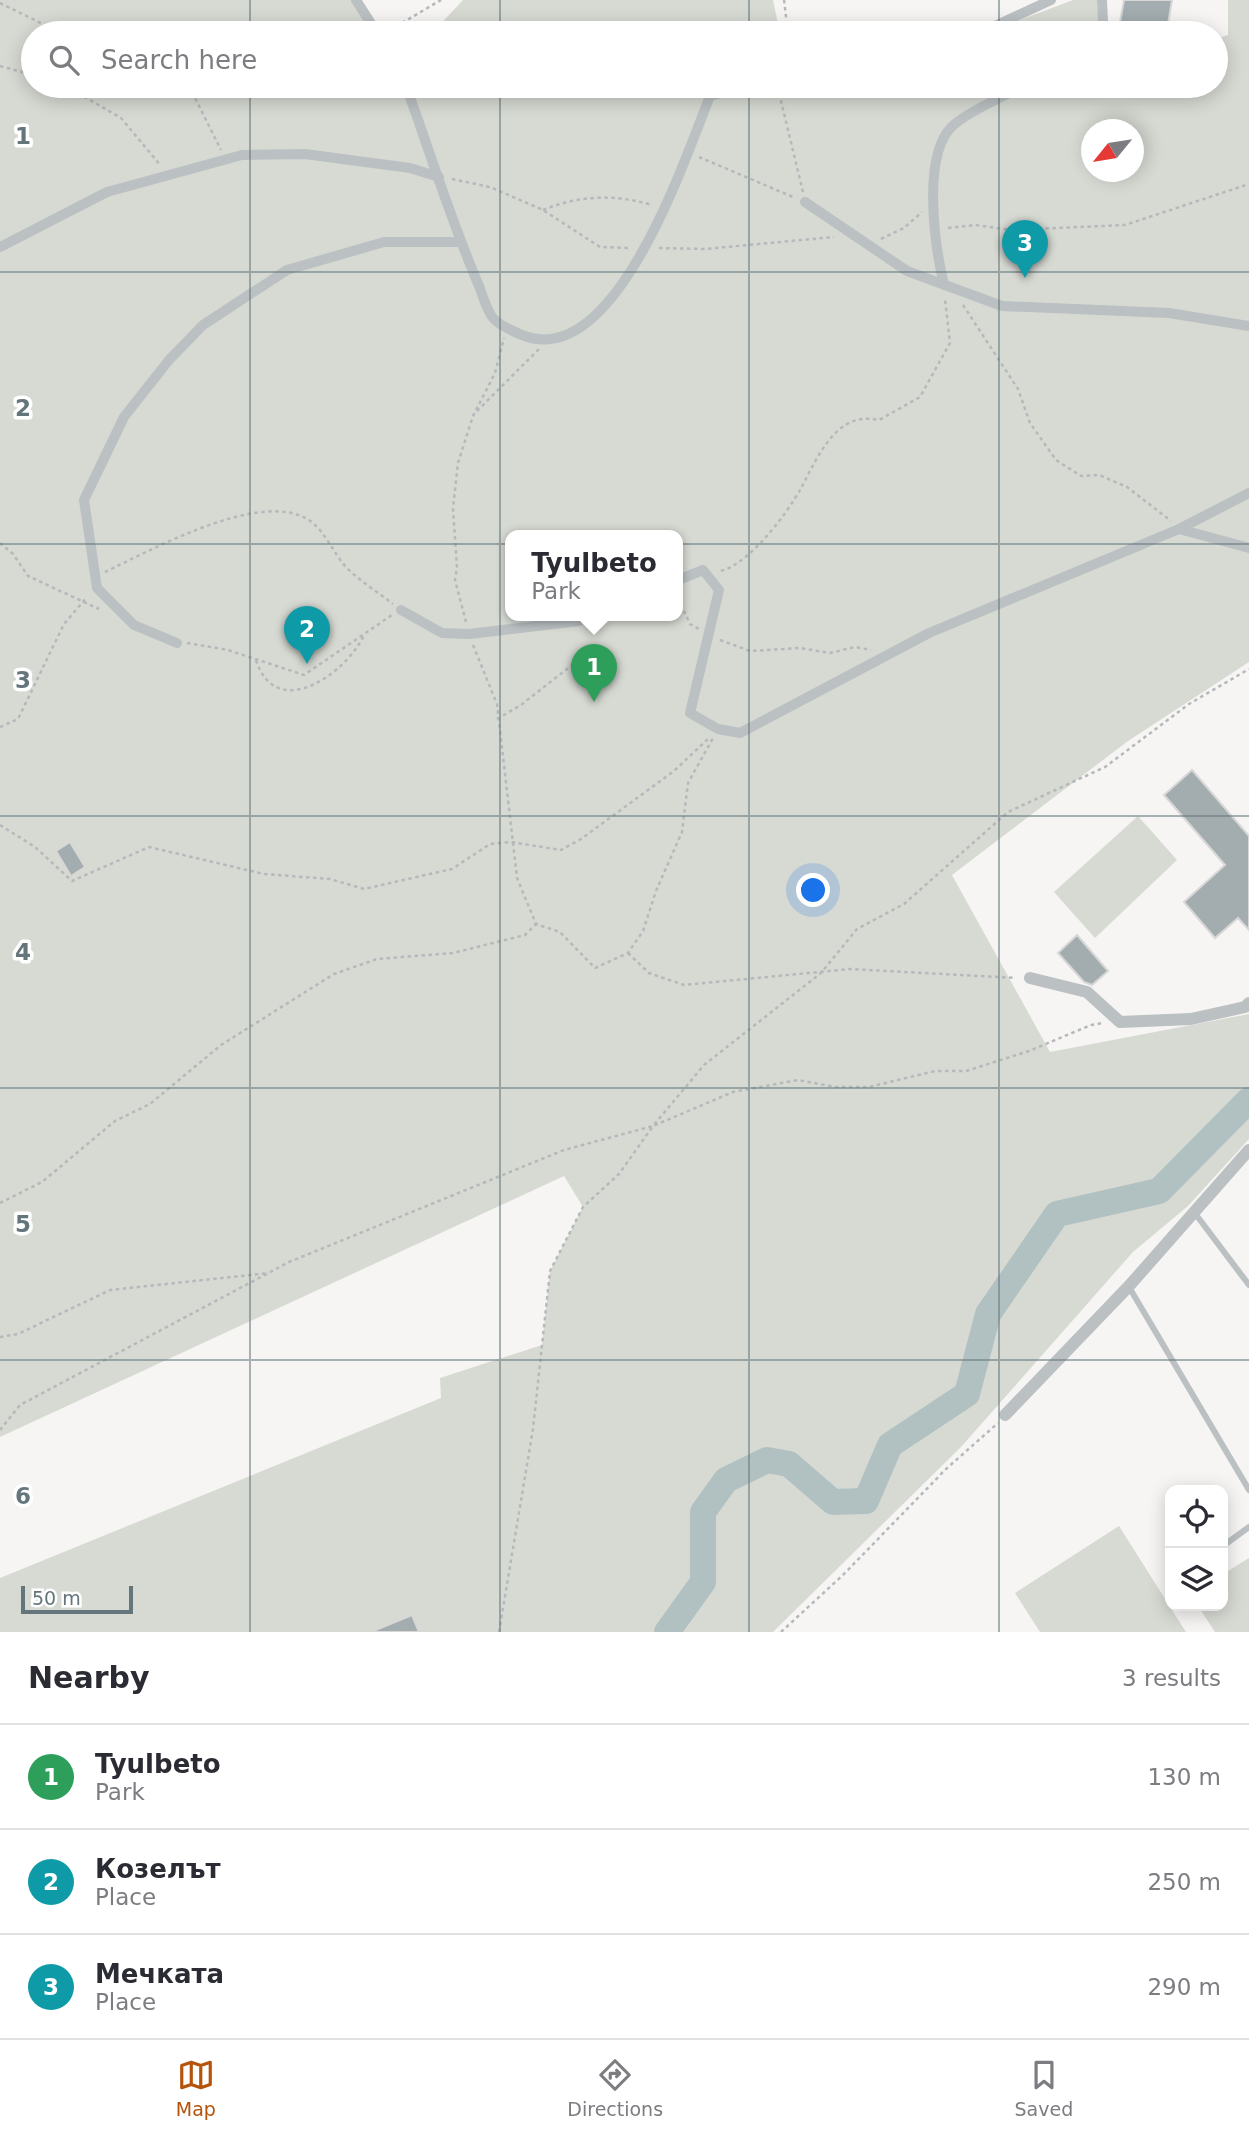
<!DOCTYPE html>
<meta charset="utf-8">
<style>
body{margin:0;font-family:"DejaVu Sans",sans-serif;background:#f2f2f3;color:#2b2b33}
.controls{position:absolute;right:21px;bottom:21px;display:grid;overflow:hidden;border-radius:14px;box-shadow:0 4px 18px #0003}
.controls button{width:63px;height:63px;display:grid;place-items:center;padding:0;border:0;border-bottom:2px solid #e1e1e2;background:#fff;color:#2b2b33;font:35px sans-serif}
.compass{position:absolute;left:1081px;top:119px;width:63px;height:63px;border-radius:50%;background:#fff;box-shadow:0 4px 18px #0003;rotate:240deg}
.scale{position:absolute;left:21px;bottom:18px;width:112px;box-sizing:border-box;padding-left:7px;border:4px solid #64767b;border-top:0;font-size:19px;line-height:24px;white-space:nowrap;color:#64767b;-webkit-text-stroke:5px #fff;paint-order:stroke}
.you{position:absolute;left:814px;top:891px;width:24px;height:24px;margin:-18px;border:5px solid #fff;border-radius:50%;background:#1a73e8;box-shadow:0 0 0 10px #1a73e833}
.badge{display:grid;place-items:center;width:46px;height:46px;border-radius:50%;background:#b45309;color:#fff;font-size:23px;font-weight:700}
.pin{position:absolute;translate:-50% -58px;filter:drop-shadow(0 2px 4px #0008)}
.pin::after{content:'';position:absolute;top:37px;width:24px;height:21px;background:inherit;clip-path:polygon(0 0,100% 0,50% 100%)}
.popup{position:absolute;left:505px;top:530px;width:178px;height:91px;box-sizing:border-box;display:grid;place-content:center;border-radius:14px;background:#fff;filter:drop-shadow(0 2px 5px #0005);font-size:23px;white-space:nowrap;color:#7c7c81}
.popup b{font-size:26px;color:#2b2b33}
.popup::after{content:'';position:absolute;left:50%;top:100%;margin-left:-14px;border:14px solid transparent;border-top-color:#fff}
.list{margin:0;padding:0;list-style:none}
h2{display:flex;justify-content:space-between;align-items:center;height:91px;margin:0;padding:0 28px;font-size:30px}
h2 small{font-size:23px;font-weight:400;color:#7c7c81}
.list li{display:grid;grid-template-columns:46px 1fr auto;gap:21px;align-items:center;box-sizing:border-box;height:105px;padding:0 28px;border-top:2px solid #e1e1e2}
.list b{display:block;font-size:26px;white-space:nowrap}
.list p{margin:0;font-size:23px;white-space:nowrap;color:#7c7c81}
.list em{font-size:23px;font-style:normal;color:#7c7c81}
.icon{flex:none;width:38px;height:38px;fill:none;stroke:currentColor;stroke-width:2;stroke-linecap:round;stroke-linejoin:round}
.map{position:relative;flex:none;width:1249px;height:1632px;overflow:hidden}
.search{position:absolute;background:#fff;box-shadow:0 4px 18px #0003;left:21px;right:21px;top:21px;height:77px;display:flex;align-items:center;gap:18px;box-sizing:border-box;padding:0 24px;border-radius:38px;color:#7c7c81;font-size:26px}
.sheet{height:406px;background:#fff}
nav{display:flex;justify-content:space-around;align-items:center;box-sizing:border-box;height:98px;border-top:2px solid #e1e1e2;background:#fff;font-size:19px;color:#7c7c81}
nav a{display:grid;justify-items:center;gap:4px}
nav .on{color:#b45309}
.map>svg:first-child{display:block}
.green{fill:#d7dad3;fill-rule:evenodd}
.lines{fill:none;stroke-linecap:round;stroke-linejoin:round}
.river{stroke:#b1c1c1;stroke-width:26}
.building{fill:#a3adaf;stroke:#d7d7d6;stroke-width:2}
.path{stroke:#b5b9bb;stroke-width:2.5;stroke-dasharray:3.5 3.5;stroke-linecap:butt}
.service{stroke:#bbc0c2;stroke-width:6}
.pedestrian{stroke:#bbc0c2;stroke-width:10}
.minor{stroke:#bbc0c2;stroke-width:12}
.grid{fill:none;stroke:#64767b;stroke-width:2;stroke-opacity:0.55}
.grid-label{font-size:23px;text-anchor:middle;font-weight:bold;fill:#64767b;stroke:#fff;stroke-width:7;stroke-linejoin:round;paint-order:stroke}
</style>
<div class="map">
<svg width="1249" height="1632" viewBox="0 0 1249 1632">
<rect width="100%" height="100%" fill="#f6f5f3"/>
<g class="green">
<path d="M 0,0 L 356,0 L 377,33 L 33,33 L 33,86 L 1216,86 L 1216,39 L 1228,35 L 1228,0 L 1249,0 L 1249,662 L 1128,741 L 952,875 L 1050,1052 L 1249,1014 L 1249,1139 L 1188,1206 L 1133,1252 L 961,1447 L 773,1632 L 419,1632 L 411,1615 L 371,1632 L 0,1632 L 0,1578 L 441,1398 L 440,1378 L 542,1345 L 550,1271 L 583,1207 L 564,1176 L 0,1437 ZM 1092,130 L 1134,130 L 1134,172 L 1092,172 ZM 510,536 L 678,536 L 678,616 L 510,616 Z"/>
<polygon points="463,0 773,0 780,33 432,33"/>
<polygon points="1073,0 1097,0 1099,33 986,33"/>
<polygon points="1138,816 1177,860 1095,938 1054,892"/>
<polygon points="1119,1526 1186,1632 1040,1632 1015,1593"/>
<polygon points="1249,1558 1249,1632 1215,1632 1198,1606 1223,1606 1223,1574"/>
</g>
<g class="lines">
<polyline class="river" points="667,1632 703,1582 703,1512 726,1480 767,1460 789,1464 833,1502 866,1501 890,1445 967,1394 988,1314 1057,1214 1159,1191 1249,1100"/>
</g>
<g class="building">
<polygon points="1124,0 1172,0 1167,30 1120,22"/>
<polygon points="1192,770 1249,836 1249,930 1238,918 1215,938 1184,902 1225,865 1164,795"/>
<polygon points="70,842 85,867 71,876 56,851"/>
<polygon points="1077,935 1108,971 1092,985 1084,982 1058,953"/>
<polygon points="412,1615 419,1632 371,1632"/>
</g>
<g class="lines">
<g class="path">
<polyline points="784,0 788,33"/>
<polyline points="0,3 61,33"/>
<polyline points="390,30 441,0"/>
<polyline points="0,66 33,75"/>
<polyline points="66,86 121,118 161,166"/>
<polyline points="189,86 221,150"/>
<polyline points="761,89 774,87 781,101 803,192"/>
<polyline points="699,157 793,197"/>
<polyline points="452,179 490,187 543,210 600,247 631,248"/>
<path d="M 543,210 C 580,195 615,194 652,205"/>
<polyline points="948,228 975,225 1010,230 1125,225 1249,184"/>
<polyline points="881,239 904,228 922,212"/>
<polyline points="659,248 705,249 834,237"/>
<polyline points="963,305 1018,389 1030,423 1056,460 1081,476 1099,475 1127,487 1171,521"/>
<polyline points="477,411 539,349"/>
<polyline points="0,543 13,554 28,576 99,609"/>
<path d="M 721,571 C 750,563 787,514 801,488 C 818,457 836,410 879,420 L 920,397 L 950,343 L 945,299"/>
<path d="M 105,572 C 151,550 251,495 301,516 C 325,525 332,555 350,571 C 363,583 379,593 393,604"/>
<polyline points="678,598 690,624 699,629"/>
<polyline points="466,622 455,580 457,568 453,508 458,463 473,416 495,373 504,338"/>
<polyline points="720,640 750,651 800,648 830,653 855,647 871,650"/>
<polyline points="187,643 228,650 304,675 392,615"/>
<polyline points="473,645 497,704 517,878 536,924 560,932 595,968 628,953 643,931 656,891 682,832 688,783 713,738"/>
<path d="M 256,660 C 276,723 346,674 364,635"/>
<polyline points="497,719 521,705 595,647"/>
<polyline points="0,727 18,719 64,624 87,597"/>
<polyline points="0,825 35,847 72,881 149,847 264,874 330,879 364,889 452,869 490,844 511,842 561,850 581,839 674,771 710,737"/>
<polyline points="628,953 649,973 684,985 850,969 1016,978"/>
<polyline points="0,1203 42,1182 115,1121 150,1104 221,1045 334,974 377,959 453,953 525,935 536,924"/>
<polyline points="0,1337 18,1334 110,1290 269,1273"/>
<polyline points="0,1430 20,1405 289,1262 564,1150 653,1126 704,1065 821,973 857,929 904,904 1008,812 1105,767 1189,704 1249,669"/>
<polyline points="499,1632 533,1429 550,1271 583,1207 619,1174 653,1126 733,1092 798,1080 835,1087 869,1087 935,1071 966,1071 1029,1051 1091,1025 1103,1023"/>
<polyline points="781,1632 843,1575 946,1469 998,1423"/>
</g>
<g class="service">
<polyline points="1194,1212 1249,1285"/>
<polyline points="1129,1287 1249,1490"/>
<polyline points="1223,1546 1249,1527"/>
</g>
<g class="pedestrian">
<polyline points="356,0 377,33"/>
<polyline points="964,33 997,25 1051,0"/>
<polyline points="1092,33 1103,22 1102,0"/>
<path d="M 406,86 C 430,152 451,221 479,286 C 483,296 487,312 494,319 C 502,327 513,331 522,335 C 615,373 685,158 710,96 L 748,86"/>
<polyline points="805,202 907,271 1002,306 1169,313 1249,326"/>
<polyline points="0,247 107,192 242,155 305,154 410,168 439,177"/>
<path d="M 944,285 C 935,247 920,149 956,123 C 975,108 1001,98 1023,86"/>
<polyline points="1179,529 1249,548"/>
<polyline points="678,580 703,570 719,590 690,713 718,729 740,733 929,633 1179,529 1249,493"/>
<polyline points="401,610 442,633 469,634 579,621 590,616"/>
<polyline points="177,643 134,625 97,588 84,500 124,417 169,360 203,325 287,270 384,242 460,242"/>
</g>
<g class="minor">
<polyline points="1030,978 1087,992 1120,1022 1191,1019 1245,1007 1249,1003"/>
<polyline points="1005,1415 1129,1286 1249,1150"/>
</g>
</g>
<path class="grid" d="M 250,0 L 250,33M 500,0 L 500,33M 749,0 L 749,33M 999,0 L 999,33M 250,86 L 250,1632M 500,86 L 500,1632M 749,86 L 749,1632M 999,86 L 999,1632M 0,272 L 1249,272M 0,544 L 1249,544M 0,816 L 1249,816M 0,1088 L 1249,1088M 0,1360 L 1249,1360"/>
<g class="grid-label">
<text x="23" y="144">1</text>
<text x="23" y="416">2</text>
<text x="23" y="688">3</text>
<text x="23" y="960">4</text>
<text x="23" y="1232">5</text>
<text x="23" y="1504">6</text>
</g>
</svg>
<div class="controls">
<button><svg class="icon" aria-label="locate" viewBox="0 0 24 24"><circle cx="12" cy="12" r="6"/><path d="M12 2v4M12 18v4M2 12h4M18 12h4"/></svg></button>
<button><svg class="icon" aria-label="layers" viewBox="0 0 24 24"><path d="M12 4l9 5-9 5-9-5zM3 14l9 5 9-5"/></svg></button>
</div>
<svg class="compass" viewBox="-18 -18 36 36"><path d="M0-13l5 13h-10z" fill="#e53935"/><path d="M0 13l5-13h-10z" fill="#7c7c81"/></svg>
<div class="scale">50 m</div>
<div class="you"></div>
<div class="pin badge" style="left:594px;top:702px;background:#2e9e5b">1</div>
<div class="popup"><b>Tyulbeto</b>Park</div>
<div class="pin badge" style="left:307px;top:664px;background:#0f9aa8">2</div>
<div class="pin badge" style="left:1025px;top:278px;background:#0f9aa8">3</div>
<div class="search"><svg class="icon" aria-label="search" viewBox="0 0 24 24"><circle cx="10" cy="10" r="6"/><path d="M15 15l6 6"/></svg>Search here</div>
</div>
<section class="sheet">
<h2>Nearby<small>3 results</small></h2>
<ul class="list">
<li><span class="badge" style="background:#2e9e5b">1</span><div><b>Tyulbeto</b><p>Park</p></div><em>130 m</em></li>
<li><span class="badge" style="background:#0f9aa8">2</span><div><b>Козелът</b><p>Place</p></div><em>250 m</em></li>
<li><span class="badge" style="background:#0f9aa8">3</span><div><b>Мечката</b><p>Place</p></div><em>290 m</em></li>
</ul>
</section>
<nav>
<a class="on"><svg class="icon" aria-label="map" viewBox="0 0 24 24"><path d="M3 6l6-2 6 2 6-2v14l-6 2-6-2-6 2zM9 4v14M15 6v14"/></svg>Map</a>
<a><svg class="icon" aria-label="directions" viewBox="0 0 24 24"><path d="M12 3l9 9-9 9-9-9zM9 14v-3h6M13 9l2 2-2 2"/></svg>Directions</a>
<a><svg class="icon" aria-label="saved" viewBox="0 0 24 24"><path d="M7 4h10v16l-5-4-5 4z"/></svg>Saved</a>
</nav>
